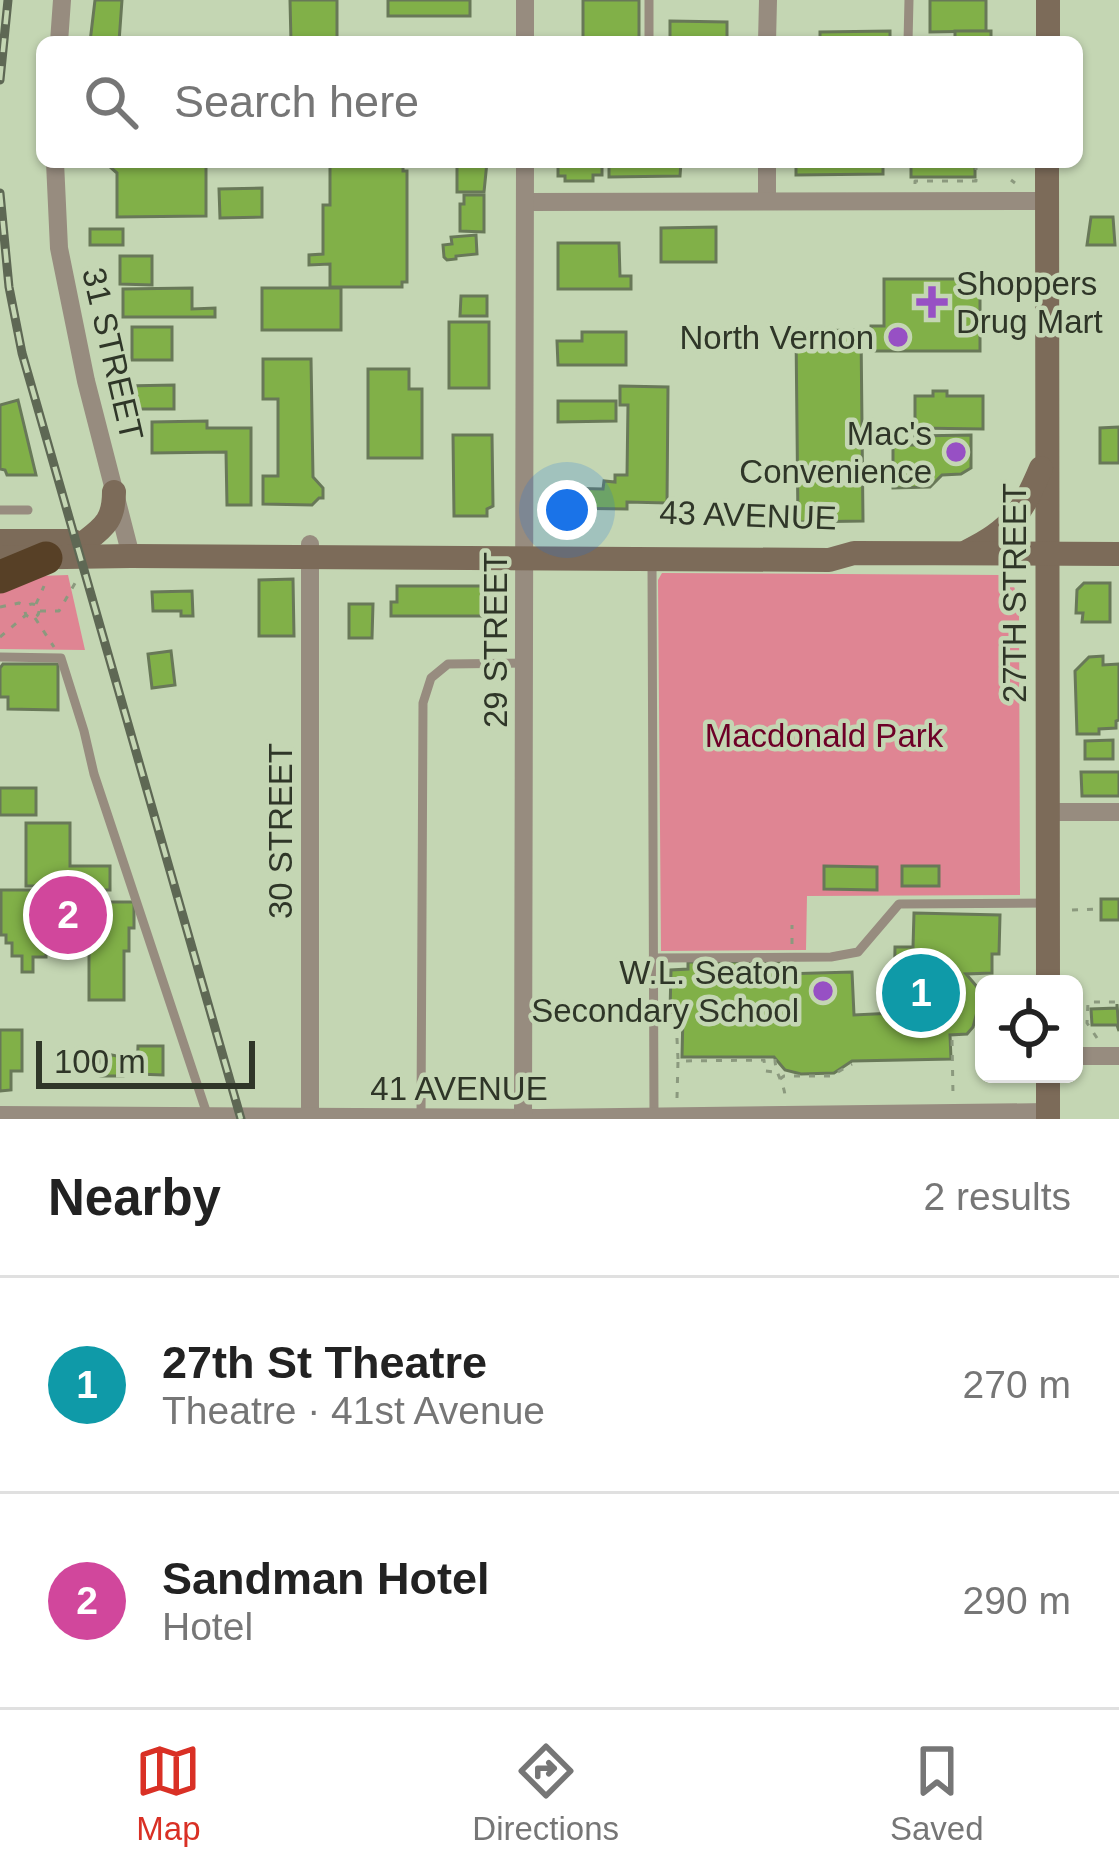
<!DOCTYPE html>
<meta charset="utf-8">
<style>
body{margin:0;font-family:Helvetica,sans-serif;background:#f6f6f6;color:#222}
.controls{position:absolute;right:36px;bottom:36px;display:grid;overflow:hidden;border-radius:18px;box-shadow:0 3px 9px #0004}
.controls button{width:108px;height:108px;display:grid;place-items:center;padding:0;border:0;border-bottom:3px solid #e0e0e0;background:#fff;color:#222;font:60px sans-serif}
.scale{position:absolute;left:36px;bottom:30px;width:219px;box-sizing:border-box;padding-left:12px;border:6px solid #2f3628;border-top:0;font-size:33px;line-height:42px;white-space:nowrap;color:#2f3628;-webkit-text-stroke:9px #c4d6b3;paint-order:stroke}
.you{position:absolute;left:567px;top:510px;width:42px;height:42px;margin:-30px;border:9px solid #fff;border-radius:50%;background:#1a73e8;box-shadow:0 0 0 18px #1a73e833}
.badge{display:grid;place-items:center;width:78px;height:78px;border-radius:50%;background:#d93025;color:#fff;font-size:39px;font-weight:700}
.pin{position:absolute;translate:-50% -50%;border:6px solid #fff;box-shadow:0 3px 12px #0006}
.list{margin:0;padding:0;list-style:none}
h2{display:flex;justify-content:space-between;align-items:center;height:156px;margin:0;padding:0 48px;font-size:51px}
h2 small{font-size:39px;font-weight:400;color:#767676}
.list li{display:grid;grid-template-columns:78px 1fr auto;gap:36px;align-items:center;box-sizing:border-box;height:216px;padding:0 48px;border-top:3px solid #e0e0e0}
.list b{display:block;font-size:45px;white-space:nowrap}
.list p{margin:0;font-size:39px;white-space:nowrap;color:#767676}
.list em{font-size:39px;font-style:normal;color:#767676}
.icon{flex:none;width:66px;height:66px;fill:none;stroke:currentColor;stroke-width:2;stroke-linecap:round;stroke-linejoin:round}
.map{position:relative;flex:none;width:1119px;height:1119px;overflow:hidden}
.search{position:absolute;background:#fff;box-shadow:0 3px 9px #0004;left:36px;right:36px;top:36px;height:132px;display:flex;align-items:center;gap:30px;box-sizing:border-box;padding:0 42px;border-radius:18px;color:#767676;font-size:45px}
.sheet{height:588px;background:#fff}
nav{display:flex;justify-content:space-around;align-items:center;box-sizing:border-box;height:168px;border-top:3px solid #e0e0e0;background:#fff;font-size:33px;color:#767676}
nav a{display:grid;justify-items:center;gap:6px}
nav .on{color:#d93025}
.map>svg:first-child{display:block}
.green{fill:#df8593}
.building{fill:#81b048;stroke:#687858;stroke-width:3}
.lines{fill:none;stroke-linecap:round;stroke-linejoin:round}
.path{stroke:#8b997e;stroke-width:3;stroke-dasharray:6 9;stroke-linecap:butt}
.lane{stroke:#978c7f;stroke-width:9}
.street{stroke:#978c7f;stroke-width:18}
.secondary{stroke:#7c6b59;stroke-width:24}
.highway{stroke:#574026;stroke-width:33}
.rail-casing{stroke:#5e6854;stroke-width:9}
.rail{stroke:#c4d6b3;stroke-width:4.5;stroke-dasharray:14;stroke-linecap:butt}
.poi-dot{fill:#9750c4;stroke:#c4d6b3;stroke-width:4.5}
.labels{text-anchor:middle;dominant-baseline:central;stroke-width:9;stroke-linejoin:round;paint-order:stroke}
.poi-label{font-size:33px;fill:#2f3628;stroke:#c4d6b3;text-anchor:end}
.street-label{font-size:33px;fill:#2f3628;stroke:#c4d6b3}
.park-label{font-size:33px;fill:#6d0027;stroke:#c4d6b3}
</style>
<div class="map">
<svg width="1119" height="1119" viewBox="0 0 1119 1119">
<rect width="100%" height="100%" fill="#c4d6b3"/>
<g class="green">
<polygon points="662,573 999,575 1013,584 1019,600 1020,895 807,896 806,950 661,951 658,580"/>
<polygon points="68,575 85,650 0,649 0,591 38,576"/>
</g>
<g class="building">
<polygon points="95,0 122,0 119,42 90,42"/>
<polygon points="290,0 337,0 337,42 291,42"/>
<rect x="388" y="0" width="82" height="16"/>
<rect x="583" y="0" width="56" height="42"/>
<polygon points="930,0 986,0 986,31 930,32"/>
<polygon points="670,21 727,22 727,42 670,42"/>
<polygon points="890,31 890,42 820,42 820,32"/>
<polygon points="955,31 991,31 991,40 1006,40 1006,42 955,42"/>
<polygon points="112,162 206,163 206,216 117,217 117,173 109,166"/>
<polygon points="457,162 487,162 484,192 457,192"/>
<polygon points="558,162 602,162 602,175 593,175 593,181 565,181 565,176 558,176"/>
<polygon points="609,162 681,162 680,176 609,177"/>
<polygon points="796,162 883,162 883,174 796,175"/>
<rect x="911" y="162" width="64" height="15"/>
<polygon points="356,163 403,165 403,171 407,171 407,282 402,282 402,287 330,287 330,264 309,265 309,255 323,254 323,205 330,205 330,166 356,166"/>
<polygon points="262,188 262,217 220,218 219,189"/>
<polygon points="464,195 484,195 484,232 460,231 460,204 464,204"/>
<polygon points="1091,217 1113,217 1115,245 1087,245"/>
<polygon points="716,227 716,262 661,262 661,228"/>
<rect x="90" y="229" width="33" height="16"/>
<polygon points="476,235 477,254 456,256 456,259 447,260 444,257 443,245 452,244 451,237"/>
<polygon points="558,243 619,243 620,276 631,276 631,289 558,289"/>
<polygon points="120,256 152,256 152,285 120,284"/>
<polygon points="884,279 980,279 980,351 871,351 871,326 884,326"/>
<polygon points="192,288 192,309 215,308 215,317 123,317 123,289"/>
<rect x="262" y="288" width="79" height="42"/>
<polygon points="461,296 487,296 487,316 460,316"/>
<rect x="449" y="322" width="40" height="66"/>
<rect x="132" y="327" width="40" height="33"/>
<polygon points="861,330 863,521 798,522 796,331"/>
<polygon points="582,332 626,332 626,365 558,365 557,341 582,341"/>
<polygon points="263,359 311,359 313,477 323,488 323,498 319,498 312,505 263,504 263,476 278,476 278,399 263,399"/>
<polygon points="368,369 409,369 409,389 422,389 422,458 368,458"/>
<polygon points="174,385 174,409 125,409 125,386"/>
<polygon points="620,386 668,387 667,503 627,502 627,509 558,508 559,488 603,489 604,481 615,482 615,475 627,475 628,405 620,405"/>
<polygon points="933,391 947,391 947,396 983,396 983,429 915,428 915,396 933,396"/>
<polygon points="18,400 36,475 7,475 5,470 0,469 0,405"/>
<polygon points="558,401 616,401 616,421 558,422"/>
<polygon points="207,421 207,428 251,428 251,505 227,505 226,452 152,453 152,422"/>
<polygon points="1119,427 1119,463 1100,463 1100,428"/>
<polygon points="453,435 492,435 493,506 487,509 487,516 454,516"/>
<polygon points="971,435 971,468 961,474 942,475 930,487 893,488 893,445 915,445 915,436"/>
<polygon points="293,579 294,636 259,636 259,580"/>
<polygon points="1084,583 1110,583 1110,622 1082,622 1083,613 1076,613 1077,590"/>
<polygon points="397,586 493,586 492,603 499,603 499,616 391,616 391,602 397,602"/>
<polygon points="192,591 193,616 181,616 181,611 153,611 152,592"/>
<polygon points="349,604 373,604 372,638 349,638"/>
<polygon points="171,651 175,685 152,688 148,654"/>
<polygon points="1103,656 1103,665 1119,664 1119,720 1116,721 1116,728 1099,729 1099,734 1077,734 1075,671 1089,657"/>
<polygon points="3,664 58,664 58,710 8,709 8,697 0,697 0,668"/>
<polygon points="1113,740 1113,759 1085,759 1085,741"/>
<polygon points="1081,772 1119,772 1119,796 1082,796"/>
<rect x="0" y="788" width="36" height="27"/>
<polygon points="26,823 70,823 70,866 110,866 110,890 74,890 74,894 54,894 54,902 134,902 134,928 129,928 129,951 124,951 124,1000 89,1000 89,941 46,941 46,957 33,957 33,972 22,972 22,956 12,956 12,943 6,943 6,935 1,935 1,890 40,890 40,886 26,886"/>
<polygon points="824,866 877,867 877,890 824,889"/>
<rect x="902" y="866" width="37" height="20"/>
<rect x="1101" y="899" width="18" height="21"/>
<polygon points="914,913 1000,915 999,954 992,954 992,973 966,974 978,988 980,1001 973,1027 967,1034 950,1035 951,1059 852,1061 834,1073 801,1074 785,1070 774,1057 682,1057 683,1014 670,1012 671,970 688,969 688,962 782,962 782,974 852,972 854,1015 894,1013 895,947 913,947"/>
<polygon points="1117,1004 1119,1031 1117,1025 1092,1025 1091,1009 1117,1008"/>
<polygon points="0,1030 22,1030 22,1071 11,1071 11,1090 0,1091"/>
<polygon points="138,1046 163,1046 163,1075 137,1074"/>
<polygon points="106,1054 123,1057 123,1076 101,1076 101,1057 106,1057"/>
</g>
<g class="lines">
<g class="path">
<polyline points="1009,41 1023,40"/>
<polyline points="1011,180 1015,183"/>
<polyline points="915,184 915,181 976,181 976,162"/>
<circle cx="32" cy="611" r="7"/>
<polyline points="36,604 44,586"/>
<polyline points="0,607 19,603 27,606"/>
<polyline points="40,611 59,611 78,578"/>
<polyline points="35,618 54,647"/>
<polyline points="0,637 26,615"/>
<polyline points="1072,910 1099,909"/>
<polyline points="792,944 792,925"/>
<polyline points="1097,1038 1087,1023 1088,1002 1119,1002"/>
<polyline points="952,1040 953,1095"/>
<polyline points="678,1059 676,1019 683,1019"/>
<path d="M 775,1059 C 775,1074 784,1082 785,1096"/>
<polyline points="780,1079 784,1076 831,1076 852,1064"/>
<polyline points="677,1098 678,1061 764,1060 765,1071 775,1072"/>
</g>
<g class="lane">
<polyline points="649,0 649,42"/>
<polyline points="908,42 909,0"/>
<polyline points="0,510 28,510"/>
<polyline points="652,564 654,1117"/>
<polyline points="0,657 61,658 84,731 94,774 208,1117"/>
<polyline points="653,958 831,957 858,952 899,904 1048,903"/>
<polyline points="421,1118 423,703 431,678 448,664 526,663"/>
</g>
<g class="street">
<polyline points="525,0 525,42"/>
<polyline points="59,42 62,0"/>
<polyline points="767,42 768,0"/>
<polyline points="55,162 59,248 86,381 131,556"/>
<polyline points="767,162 767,201"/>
<polyline points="526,202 1047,201"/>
<polyline points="310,544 310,1118"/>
<polyline points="1048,812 1119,812"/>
<polyline points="1074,1056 1119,1056"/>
<polyline points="0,1115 539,1118 1048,1112"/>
<polyline points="523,1119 525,162"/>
</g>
<g class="secondary">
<polyline points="1048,0 1048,42"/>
<polyline points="1047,162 1048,984"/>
<polyline points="0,541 73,541"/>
<path d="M 86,541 C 106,526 114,518 114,492"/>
<path d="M 968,551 C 1012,530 1023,511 1041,468"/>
<polyline points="0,558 131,556 829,560 854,553 1119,554"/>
<polyline points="1048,1119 1048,1074"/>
</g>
<polyline class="highway" points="0,577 46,558"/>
<defs>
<g id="rail">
<polyline points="0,80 8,0"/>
<polyline points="0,193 9,287 22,353 241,1119"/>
</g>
</defs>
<use href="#rail" class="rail-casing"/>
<use href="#rail" class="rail"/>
</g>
<g class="poi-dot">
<path d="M926 284h12v12h12v12h-12v12h-12v-12h-12v-12h12z"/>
<circle cx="898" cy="337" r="12"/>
<circle cx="956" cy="452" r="12"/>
<circle cx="823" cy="991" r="12"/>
</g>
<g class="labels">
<g class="poi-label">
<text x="956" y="283" text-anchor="start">Shoppers<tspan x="956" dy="38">Drug Mart</tspan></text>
<text x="874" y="337">North Vernon</text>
<text x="932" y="433">Mac's<tspan x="932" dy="38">Convenience</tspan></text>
<text x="799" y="972">W.L. Seaton<tspan x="799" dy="38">Secondary School</tspan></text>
</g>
<g class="street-label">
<text transform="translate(113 354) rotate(77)">31 STREET</text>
<text transform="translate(748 515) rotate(2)">43 AVENUE</text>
<text transform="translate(1014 593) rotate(-90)">27TH STREET</text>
<text transform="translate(495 640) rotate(-90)">29 STREET</text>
<text transform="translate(280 831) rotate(-90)">30 STREET</text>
<text x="459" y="1088">41 AVENUE</text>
</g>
<g class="park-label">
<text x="824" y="735">Macdonald Park</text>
</g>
</g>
</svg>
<div class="controls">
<button><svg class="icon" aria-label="locate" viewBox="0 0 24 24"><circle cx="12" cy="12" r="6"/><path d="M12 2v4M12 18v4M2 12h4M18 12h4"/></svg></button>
</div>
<div class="scale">100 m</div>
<div class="you"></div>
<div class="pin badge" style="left:921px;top:993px;background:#0f9aa8">1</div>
<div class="pin badge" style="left:68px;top:915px;background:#d1479c">2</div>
<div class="search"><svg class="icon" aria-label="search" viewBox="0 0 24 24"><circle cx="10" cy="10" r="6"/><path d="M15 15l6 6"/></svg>Search here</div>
</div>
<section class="sheet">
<h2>Nearby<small>2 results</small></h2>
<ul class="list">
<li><span class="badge" style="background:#0f9aa8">1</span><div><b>27th St Theatre</b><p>Theatre · 41st Avenue</p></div><em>270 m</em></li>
<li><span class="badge" style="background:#d1479c">2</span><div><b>Sandman Hotel</b><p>Hotel</p></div><em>290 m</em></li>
</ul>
</section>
<nav>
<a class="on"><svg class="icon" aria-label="map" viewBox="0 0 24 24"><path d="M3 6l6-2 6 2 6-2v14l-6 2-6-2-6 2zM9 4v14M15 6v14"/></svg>Map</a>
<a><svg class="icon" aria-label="directions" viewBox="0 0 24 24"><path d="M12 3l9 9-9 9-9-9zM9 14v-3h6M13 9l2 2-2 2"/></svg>Directions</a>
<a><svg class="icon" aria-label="saved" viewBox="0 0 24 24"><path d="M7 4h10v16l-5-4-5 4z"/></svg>Saved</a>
</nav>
